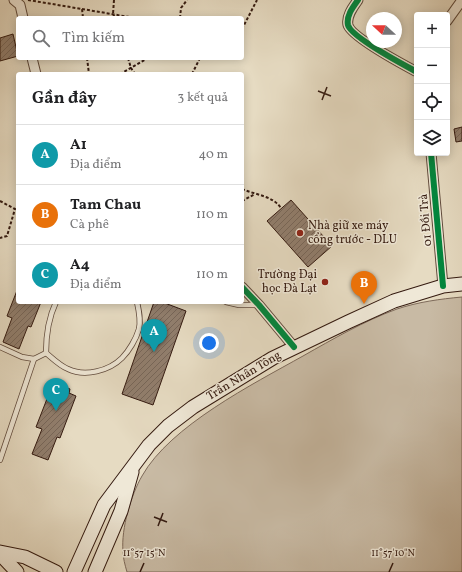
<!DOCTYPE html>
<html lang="vi">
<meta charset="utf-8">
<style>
body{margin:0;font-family:Vollkorn,serif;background:#f2f2f2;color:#202124}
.controls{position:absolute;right:12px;top:12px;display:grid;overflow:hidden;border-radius:4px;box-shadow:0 2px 10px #0003}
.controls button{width:36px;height:36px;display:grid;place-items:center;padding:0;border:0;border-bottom:1px solid #e0e0e0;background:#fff;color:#202124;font:20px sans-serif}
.compass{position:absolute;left:366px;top:12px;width:36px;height:36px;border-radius:50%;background:#fff;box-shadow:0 2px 10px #0003;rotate:291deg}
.you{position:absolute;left:209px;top:343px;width:14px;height:14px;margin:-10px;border:3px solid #fff;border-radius:50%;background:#1a73e8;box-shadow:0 0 0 6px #1a73e833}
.badge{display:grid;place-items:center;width:26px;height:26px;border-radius:50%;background:#8f2418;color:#fff;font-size:13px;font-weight:700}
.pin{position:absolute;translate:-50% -33px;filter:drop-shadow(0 1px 2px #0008)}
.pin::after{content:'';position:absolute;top:21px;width:14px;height:12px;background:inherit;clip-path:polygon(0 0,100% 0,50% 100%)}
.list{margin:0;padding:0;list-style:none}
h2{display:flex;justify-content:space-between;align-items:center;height:52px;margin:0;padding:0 16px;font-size:17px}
h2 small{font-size:13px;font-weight:400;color:#757577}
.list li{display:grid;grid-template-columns:26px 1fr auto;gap:12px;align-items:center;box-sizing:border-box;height:60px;padding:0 16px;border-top:1px solid #e0e0e0}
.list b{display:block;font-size:15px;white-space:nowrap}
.list p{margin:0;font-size:13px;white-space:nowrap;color:#757577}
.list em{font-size:13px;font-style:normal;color:#757577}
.icon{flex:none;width:22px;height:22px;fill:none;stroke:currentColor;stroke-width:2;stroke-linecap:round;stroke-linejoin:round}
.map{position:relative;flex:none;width:462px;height:572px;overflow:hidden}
.search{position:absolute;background:#fff;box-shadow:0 2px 10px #0003;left:16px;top:16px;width:228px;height:44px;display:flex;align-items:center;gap:10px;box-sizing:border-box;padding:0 14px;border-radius:4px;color:#757577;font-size:15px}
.panel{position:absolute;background:#fff;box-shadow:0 2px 10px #0003;left:16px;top:72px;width:228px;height:232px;border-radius:4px}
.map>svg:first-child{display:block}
.green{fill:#c8baa4;stroke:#7e6a5a}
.building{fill:url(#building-hatch);stroke:#341a10}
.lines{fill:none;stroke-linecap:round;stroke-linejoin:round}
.service-casing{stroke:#604a3c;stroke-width:6}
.minor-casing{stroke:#604a3c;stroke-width:11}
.secondary-casing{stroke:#341a10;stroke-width:15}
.path{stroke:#341a10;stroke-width:2;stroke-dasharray:3 2;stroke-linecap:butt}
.service{stroke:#efe8d7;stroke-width:4.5}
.minor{stroke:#efe8d7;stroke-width:9}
.secondary{stroke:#efe8d7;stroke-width:13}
.cycleway-casing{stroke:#efe8d7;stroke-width:8}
.cycleway{stroke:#00873e;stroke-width:6}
.ticks{fill:none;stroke:#341a10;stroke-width:1.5}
.poi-dot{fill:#8f2418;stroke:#efe8d7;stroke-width:1.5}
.labels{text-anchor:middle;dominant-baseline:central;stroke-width:3;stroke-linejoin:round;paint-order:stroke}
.street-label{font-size:12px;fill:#341a10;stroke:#efe8d7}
.poi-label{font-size:12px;fill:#341a10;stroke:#efe8d7;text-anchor:start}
.ticks-label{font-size:10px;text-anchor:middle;fill:#341a10;stroke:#efe8d7;stroke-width:3;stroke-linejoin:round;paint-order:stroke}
</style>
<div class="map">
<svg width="462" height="572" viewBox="0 0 462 572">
<defs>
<pattern id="building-hatch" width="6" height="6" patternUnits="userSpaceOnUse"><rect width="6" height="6" fill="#917e6d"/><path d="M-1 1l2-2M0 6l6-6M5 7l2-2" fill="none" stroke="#776658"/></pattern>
</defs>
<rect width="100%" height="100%" fill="#e6dbc2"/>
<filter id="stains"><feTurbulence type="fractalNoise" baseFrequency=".005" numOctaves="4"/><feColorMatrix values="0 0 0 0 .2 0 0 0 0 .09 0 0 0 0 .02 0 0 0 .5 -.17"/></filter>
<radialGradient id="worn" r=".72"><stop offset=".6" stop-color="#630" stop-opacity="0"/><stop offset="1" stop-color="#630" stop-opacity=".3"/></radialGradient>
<path class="green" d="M 462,297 L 462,572 L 127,572 C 125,565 123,558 123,551 C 121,529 131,495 142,476 C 170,426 253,384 303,356 C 333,339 364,321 397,309 C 418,302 440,299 462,297 Z"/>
<g class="building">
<polygon points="13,34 18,56 0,61 0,38"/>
<polygon points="462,127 462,141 456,142 454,129"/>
<polygon points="291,200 332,246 308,267 267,221"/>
<polygon points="18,288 18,302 41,302 31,327 28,326 19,349 3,342 12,318 7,316"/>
<polygon points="154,302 162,302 186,311 153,405 122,394"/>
<polygon points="60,385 70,389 69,393 76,396 60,438 57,437 48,460 32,454 42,429 36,427 52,386 58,389"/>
</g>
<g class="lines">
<defs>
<g id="service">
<polyline points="226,302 239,305 258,305"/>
<polyline points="0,347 22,357 34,359 46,353"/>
<path d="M 46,353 C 52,358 60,366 68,369 C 85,377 109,371 122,358 C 129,351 136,339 139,329 C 141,320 139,311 137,302"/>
<path d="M 46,353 C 46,335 48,319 56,302"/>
<polyline points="0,460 34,359"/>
</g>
<g id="minor">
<polyline points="14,0 20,5 23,18"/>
<path d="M 358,0 C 353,7 346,16 348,25 C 351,37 404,65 417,72"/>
<polyline points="447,21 462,0"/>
<polyline points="32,58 36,74"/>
<polyline points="431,153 443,286"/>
<polyline points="242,287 259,305 294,347"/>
</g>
<g id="secondary">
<polyline points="0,552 25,557 56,572"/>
<polyline points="0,554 17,572"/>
<polyline points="74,572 104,505 149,445 168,426 193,407 273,358 348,322 394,301 443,286 462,284"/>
<polyline points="95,572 121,511 132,472"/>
</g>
</defs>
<use href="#service" class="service-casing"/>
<use href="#minor" class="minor-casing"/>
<use href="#secondary" class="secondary-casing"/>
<g class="path">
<polyline points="28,0 82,9 83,18"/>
<polyline points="114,0 113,14 115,18"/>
<polyline points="82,9 135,18"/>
<polyline points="180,18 181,8 187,0"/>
<polyline points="242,29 257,0"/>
<polyline points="87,58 89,74"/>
<polyline points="128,58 131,68 135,74"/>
<polyline points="120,74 148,58"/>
<polyline points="192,74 200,58"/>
<path d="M 242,189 C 256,195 273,196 281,208"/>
<polyline points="0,201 15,209 7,236 0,238"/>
<polyline points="242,201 255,194"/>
</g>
<use href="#service" class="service"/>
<use href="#minor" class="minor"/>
<use href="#secondary" class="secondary"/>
<defs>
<g id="cycleway">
<path d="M 358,0 C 353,7 346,16 348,25 C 351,37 404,65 417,72"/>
<polyline points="431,153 443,286"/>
<polyline points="242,287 259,305 294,347"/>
</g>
</defs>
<use href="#cycleway" class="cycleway-casing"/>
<use href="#cycleway" class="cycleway"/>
</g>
<path class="ticks" d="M 318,91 L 331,96M 322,100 L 327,87M 154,517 L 167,522M 158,526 L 163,513M 140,572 L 144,563M 389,572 L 393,563"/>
<g class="poi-dot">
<circle cx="300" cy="233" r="4"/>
<circle cx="325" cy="282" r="4"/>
</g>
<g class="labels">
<g class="street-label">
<text transform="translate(426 220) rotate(-95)">01 Đồi Trà</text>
<text transform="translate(244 376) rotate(-31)">Trần Nhân Tông</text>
</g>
<g class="poi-label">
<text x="308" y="226">Nhà giữ xe máy<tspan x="308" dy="14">cổng trước - DLU</tspan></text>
<text x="317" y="275" text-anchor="end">Trường Đại<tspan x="317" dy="14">học Đà Lạt</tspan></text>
</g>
</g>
<g class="ticks-label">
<text x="144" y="556">11°57'15"N</text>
<text x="393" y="556">11°57'10"N</text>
</g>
<rect width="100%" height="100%" filter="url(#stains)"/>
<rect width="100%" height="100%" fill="url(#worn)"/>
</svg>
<div class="controls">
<button>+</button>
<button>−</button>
<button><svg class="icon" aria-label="locate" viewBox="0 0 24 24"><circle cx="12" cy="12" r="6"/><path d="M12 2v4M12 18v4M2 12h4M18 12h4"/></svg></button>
<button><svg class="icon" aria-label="layers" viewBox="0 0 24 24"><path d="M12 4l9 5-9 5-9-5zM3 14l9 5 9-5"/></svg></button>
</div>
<svg class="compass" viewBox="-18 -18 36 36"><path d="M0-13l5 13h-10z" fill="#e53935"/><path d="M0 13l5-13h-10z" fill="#757577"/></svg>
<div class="you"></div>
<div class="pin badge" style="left:154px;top:352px;background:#0f9aa8">A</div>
<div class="pin badge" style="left:364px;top:304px;background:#e8710a">B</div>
<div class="pin badge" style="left:56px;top:411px;background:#0f9aa8">C</div>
<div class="search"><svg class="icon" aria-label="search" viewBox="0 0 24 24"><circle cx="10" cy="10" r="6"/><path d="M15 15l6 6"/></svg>Tìm kiếm</div>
<section class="panel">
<h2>Gần đây<small>3 kết quả</small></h2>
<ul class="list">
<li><span class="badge" style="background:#0f9aa8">A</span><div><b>A1</b><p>Địa điểm</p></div><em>40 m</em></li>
<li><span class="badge" style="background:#e8710a">B</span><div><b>Tam Chau</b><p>Cà phê</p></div><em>110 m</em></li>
<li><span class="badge" style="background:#0f9aa8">C</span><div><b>A4</b><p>Địa điểm</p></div><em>110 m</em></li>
</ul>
</section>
</div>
